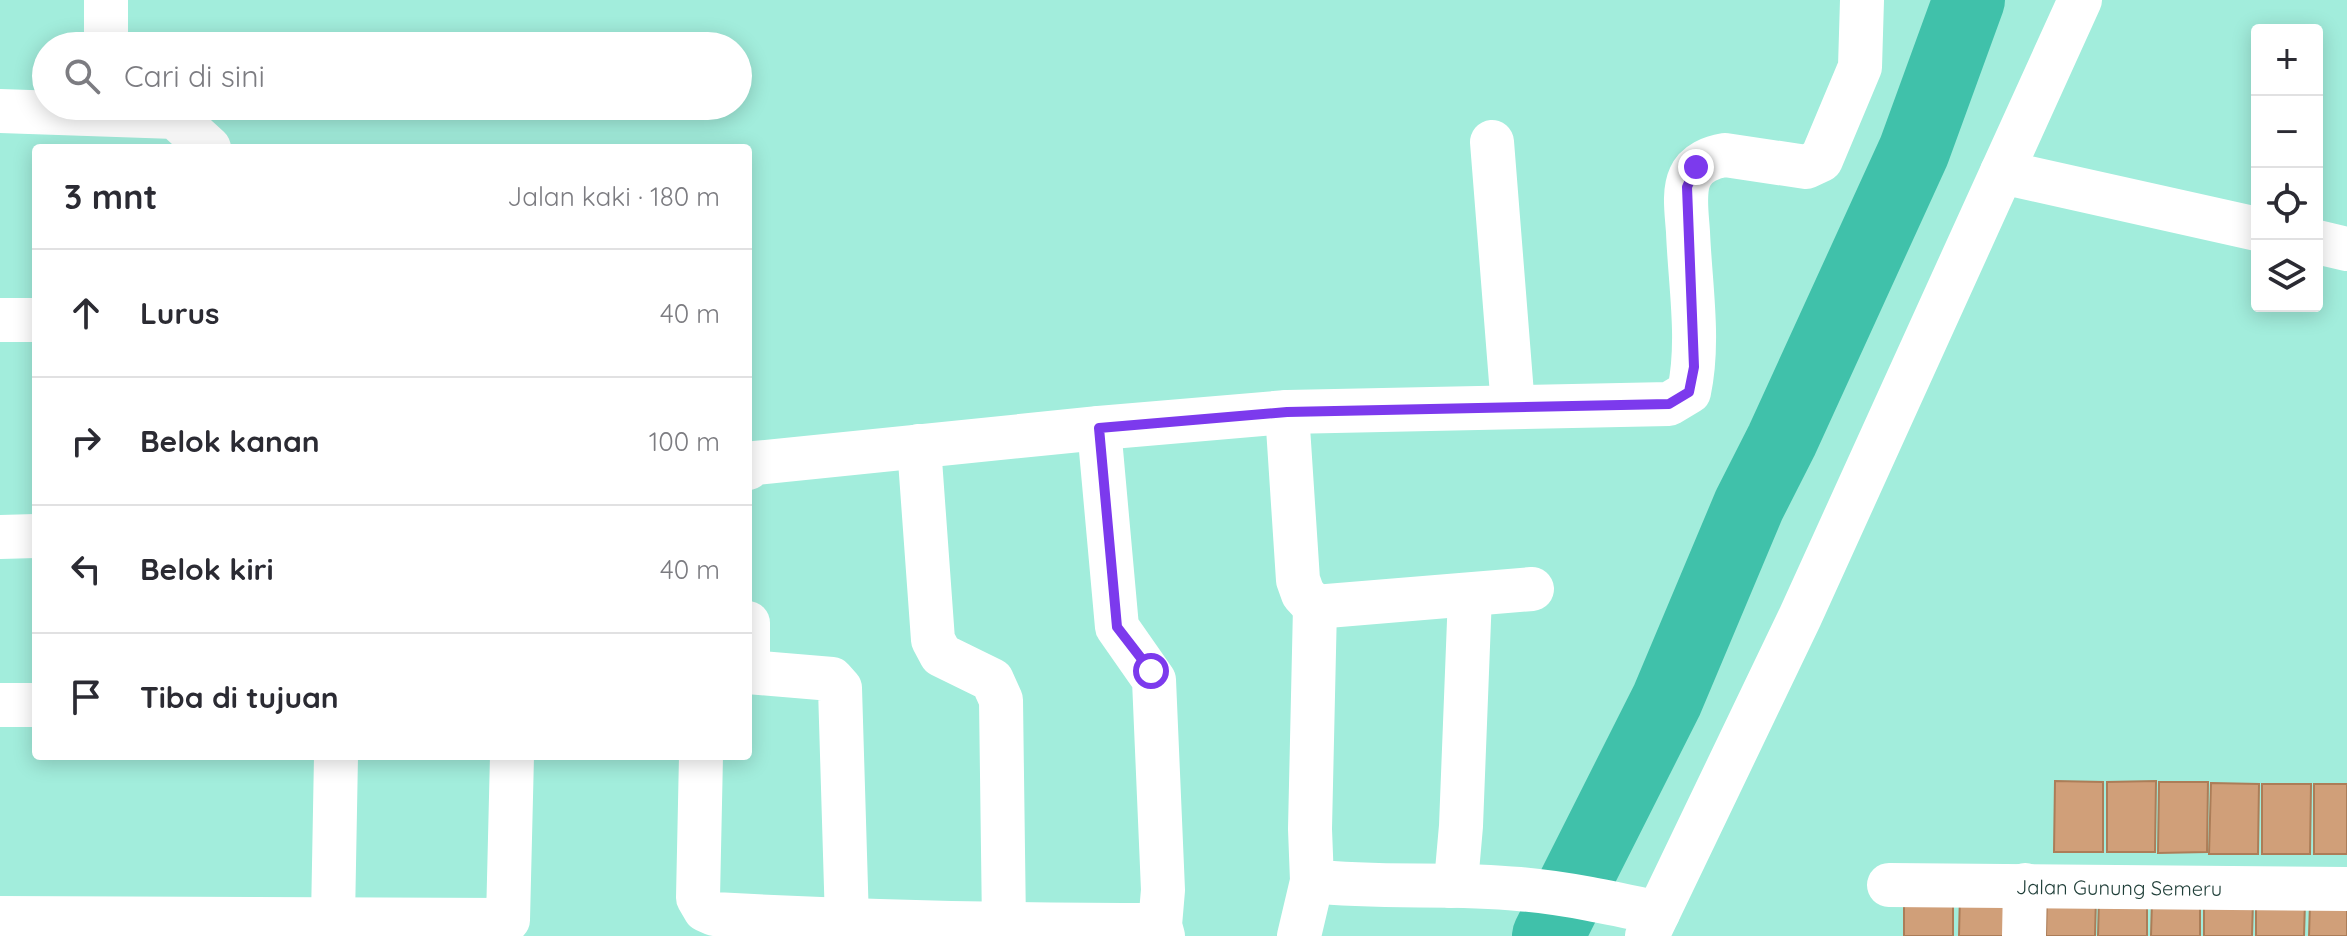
<!DOCTYPE html>
<html lang="id">
<meta charset="utf-8">
<style>
body{margin:0;font-family:Quicksand,sans-serif;background:#f7f7f7;color:#2b2b33}
.controls{position:absolute;right:24px;top:24px;display:grid;overflow:hidden;border-radius:8px;box-shadow:0 4px 20px #0003}
.controls button{width:72px;height:72px;display:grid;place-items:center;padding:0;border:0;border-bottom:2px solid #e1e1e2;background:#fff;color:#2b2b33;font:40px sans-serif}
.stop{position:absolute;width:24px;height:24px;margin:-18px;border:6px solid #7c3aed;border-radius:50%;background:#fff}
.stop.end{background:#7c3aed;border-color:#fff;box-shadow:0 2px 8px #0008}
.list{margin:0;padding:0;list-style:none}
h2{display:flex;justify-content:space-between;align-items:center;height:104px;margin:0;padding:0 32px;font-size:34px}
h2 small{font-size:26px;font-weight:400;color:#7c7c81}
.list li{display:grid;grid-template-columns:52px 1fr auto;gap:24px;align-items:center;box-sizing:border-box;height:128px;padding:0 32px;border-top:2px solid #e1e1e2}
.list b{display:block;font-size:30px;white-space:nowrap}
.list em{font-size:26px;font-style:normal;color:#7c7c81}
.icon{flex:none;width:44px;height:44px;fill:none;stroke:currentColor;stroke-width:2;stroke-linecap:round;stroke-linejoin:round}
.map{position:relative;flex:none;width:2347px;height:936px;overflow:hidden}
.search{position:absolute;background:#fff;box-shadow:0 4px 20px #0003;left:32px;top:32px;width:720px;height:88px;display:flex;align-items:center;gap:20px;box-sizing:border-box;padding:0 28px;border-radius:44px;color:#7c7c81;font-size:30px}
.panel{position:absolute;background:#fff;box-shadow:0 4px 20px #0003;left:32px;top:144px;width:720px;height:616px;border-radius:8px}
.map>svg:first-child{display:block}
.lines{fill:none;stroke-linecap:round;stroke-linejoin:round}
.river{stroke:#40c1aa;stroke-width:72}
.building{fill:#d09f79;stroke:#ac7d58;stroke-width:2}
.minor{stroke:#fff;stroke-width:44}
.route{stroke:#7c3aed;stroke-width:10}
.labels{text-anchor:middle;dominant-baseline:central;stroke-width:7;stroke-linejoin:round;paint-order:stroke}
.street-label{font-size:20px;fill:#1f3e38;stroke:#f7fffd}
</style>
<div class="map">
<svg width="2347" height="936" viewBox="0 0 2347 936">
<rect width="100%" height="100%" fill="#a2eddc"/>
<g class="lines">
<polyline class="river" points="1548,936 1667,700 1749,505 1782,440 1914,151 1969,0"/>
</g>
<g class="building">
<polygon points="2055,781 2103,782 2103,852 2054,852"/>
<polygon points="2156,781 2155,852 2107,852 2107,782"/>
<polygon points="2159,782 2208,782 2207,852 2158,853"/>
<polygon points="2211,783 2259,784 2258,854 2209,854"/>
<polygon points="2262,784 2311,784 2310,854 2262,854"/>
<rect x="2314" y="784" width="33" height="70"/>
<polygon points="1960,894 2009,895 2008,936 1959,936"/>
<rect x="1904" y="895" width="49" height="41"/>
<polygon points="2047,896 2096,897 2095,936 2046,936"/>
<polygon points="2099,897 2147,898 2147,936 2098,936"/>
<polygon points="2152,900 2200,900 2200,936 2151,936"/>
<polygon points="2204,900 2253,901 2252,936 2204,936"/>
<polygon points="2256,901 2305,902 2304,936 2256,936"/>
<polygon points="2310,903 2347,903 2347,936 2309,936"/>
</g>
<g class="lines">
<g class="minor">
<polyline points="106,0 106,46"/>
<polyline points="0,111 175,117 209,148"/>
<polyline points="1492,142 1513,407"/>
<polyline points="2002,172 2257,229"/>
<polyline points="2317,242 2347,249"/>
<polyline points="0,320 36,320"/>
<polyline points="1287,412 1298,580 1303,594 1315,607 1532,589"/>
<polyline points="1099,428 1117,627 1154,680 1163,890 1160,925 1163,936"/>
<polyline points="919,446 933,640 941,655 992,680 1001,700 1004,925"/>
<path d="M 748,468 L 755,463 L 1099,428 L 1287,412 L 1669,404 L 1689,392 C 1700,341 1690,284 1688,232 C 1687,215 1683,192 1690,177 C 1696,163 1712,157 1725,155 L 1806,167 L 1821,160 L 1860,67 L 1862,0"/>
<polyline points="0,537 36,536"/>
<polyline points="748,623 748,668"/>
<polyline points="748,672 832,679 840,688 847,921"/>
<polyline points="0,705 36,705"/>
<path d="M 701,756 L 698,898 L 705,910 L 714,914 C 863,922 1011,925 1160,925"/>
<path d="M 1312,881 C 1381,889 1450,882 1519,889 C 1566,893 1612,903 1658,913"/>
<path id="s1" d="M 1889,885 L 2347,889"/>
<polyline points="1451,886 1457,871 1461,826 1470,595"/>
<polyline points="0,918 508,920 512,756"/>
<polyline points="333,919 336,756"/>
<polyline points="1299,936 1312,881 1310,829 1315,607"/>
<polyline points="1647,936 1800,617 2080,0"/>
<polyline points="2024,936 2025,885"/>
</g>
</g>
<g class="lines">
<polyline class="route" points="1151,671 1117,627 1099,428 1287,412 1669,404 1689,392 1694,367 1687,187 1696,167"/>
</g>
<g class="labels">
<g class="street-label">
<text stroke="none"><textPath href="#s1" startOffset="230">Jalan Gunung Semeru</textPath></text>
</g>
</g>
</svg>
<div class="controls">
<button>+</button>
<button>−</button>
<button><svg class="icon" aria-label="locate" viewBox="0 0 24 24"><circle cx="12" cy="12" r="6"/><path d="M12 2v4M12 18v4M2 12h4M18 12h4"/></svg></button>
<button><svg class="icon" aria-label="layers" viewBox="0 0 24 24"><path d="M12 4l9 5-9 5-9-5zM3 14l9 5 9-5"/></svg></button>
</div>
<div class="stop" style="left:1151px;top:671px"></div>
<div class="stop end" style="left:1696px;top:167px"></div>
<div class="search"><svg class="icon" aria-label="search" viewBox="0 0 24 24"><circle cx="10" cy="10" r="6"/><path d="M15 15l6 6"/></svg>Cari di sini</div>
<section class="panel">
<h2>3 mnt<small>Jalan kaki · 180 m</small></h2>
<ul class="list">
<li><svg class="icon" aria-label="ahead" viewBox="0 0 24 24"><path d="M12 20V5M6 11l6-6 6 6"/></svg><div><b>Lurus</b></div><em>40 m</em></li>
<li><svg class="icon" aria-label="right" viewBox="0 0 24 24"><path d="M7 20v-9h11M14 6l5 5-5 5"/></svg><div><b>Belok kanan</b></div><em>100 m</em></li>
<li><svg class="icon" aria-label="left" viewBox="0 0 24 24"><path d="M17 20v-9H6M10 6l-5 5 5 5"/></svg><div><b>Belok kiri</b></div><em>40 m</em></li>
<li><svg class="icon" aria-label="arrive" viewBox="0 0 24 24"><path d="M6 21V4h12l-3 4 3 4H6"/></svg><div><b>Tiba di tujuan</b></div></li>
</ul>
</section>
</div>
